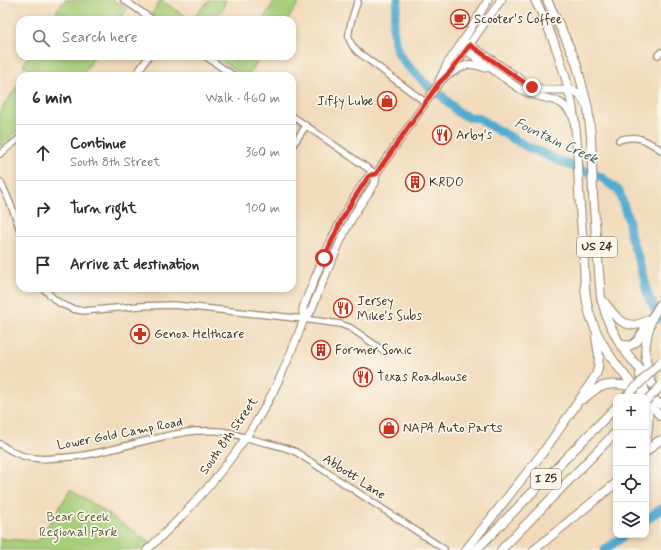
<!DOCTYPE html>
<meta charset="utf-8">
<style>
body{margin:0;font-family:Mynerve,sans-serif;background:#f2f2f3;color:#2b2b33}
.controls{position:absolute;right:12px;bottom:12px;display:grid;overflow:hidden;border-radius:8px;box-shadow:0 2px 6px #0003}
.controls button{width:36px;height:36px;display:grid;place-items:center;padding:0;border:0;border-bottom:1px solid #e1e1e2;background:#fff;color:#2b2b33;font:20px sans-serif}
.stop{position:absolute;width:12px;height:12px;margin:-9px;border:3px solid #d93025;border-radius:50%;background:#fff}
.stop.end{background:#d93025;border-color:#fff;box-shadow:0 1px 4px #0008}
.list{margin:0;padding:0;list-style:none}
h2{display:flex;justify-content:space-between;align-items:center;height:52px;margin:0;padding:0 16px;font-size:17px}
h2 small{font-size:13px;font-weight:400;color:#7c7c81}
.list li{display:grid;grid-template-columns:26px 1fr auto;gap:12px;align-items:center;box-sizing:border-box;height:56px;padding:0 16px;border-top:1px solid #e1e1e2}
.list b{display:block;font-size:15px;white-space:nowrap}
.list p{margin:0;font-size:13px;white-space:nowrap;color:#7c7c81}
.list em{font-size:13px;font-style:normal;color:#7c7c81}
.icon{flex:none;width:22px;height:22px;fill:none;stroke:currentColor;stroke-width:2;stroke-linecap:round;stroke-linejoin:round}
.map{position:relative;flex:none;width:661px;height:550px;overflow:hidden}
.search{position:absolute;background:#fff;box-shadow:0 2px 6px #0003;left:16px;top:16px;width:280px;height:44px;display:flex;align-items:center;gap:10px;box-sizing:border-box;padding:0 14px;border-radius:12px;color:#7c7c81;font-size:15px}
.panel{position:absolute;background:#fff;box-shadow:0 2px 6px #0003;left:16px;top:72px;width:280px;height:220px;border-radius:12px}
.map>svg:first-child{display:block}
.green{fill:#a7ce79;stroke:#717c4c}
.lines{fill:none;stroke-linecap:round;stroke-linejoin:round}
.river{stroke:#53aad0;stroke-width:9}
.minor-casing{stroke:#96826c;stroke-width:8}
.major-casing{stroke:#96826c;stroke-width:9}
.highway-casing{stroke:#96826c;stroke-width:10}
.minor{stroke:#fff;stroke-width:5.5}
.major{stroke:#fff;stroke-width:7}
.highway{stroke:#fff;stroke-width:8}
.highway-bridge-casing{stroke:#96826c;stroke-width:10;stroke-linecap:butt}
.highway-bridge{stroke:#fff;stroke-width:8}
.route{stroke:#d93025;stroke-width:5}
.labels{text-anchor:middle;dominant-baseline:central;stroke-width:3.5;stroke-linejoin:round;paint-order:stroke}
.shield{fill:#fbf7ec;stroke:#75685c;stroke-width:1}
.shield-label{font-size:12px;font-weight:bold;fill:#3b2a1e}
.poi-label{font-size:13px;fill:#3b2a1e;stroke:#fbf7ec;text-anchor:start}
.street-label{font-size:13px;fill:#3b2a1e;stroke:#fbf7ec}
.park-label{font-size:13px;fill:#5b5b39;stroke:#fbf7ec}
.water-label{font-size:14px;font-style:italic;fill:#455d65;stroke:#fbf7ec}
</style>
<div class="map">
<svg width="661" height="550" viewBox="0 0 661 550">
<rect width="100%" height="100%" fill="#fbf7ec"/>
<filter id="ink" filterUnits="userSpaceOnUse"><feTurbulence type="fractalNoise" baseFrequency=".025" numOctaves="2"/><feDisplacementMap in="SourceGraphic" scale="8" xChannelSelector="R" yChannelSelector="G"/><feConvolveMatrix kernelMatrix="1 2 1 2 8 2 1 2 1" color-interpolation-filters="sRGB"/></filter>
<filter id="wash" filterUnits="userSpaceOnUse"><feTurbulence type="fractalNoise" baseFrequency=".012" numOctaves="4" result="noise"/><feDisplacementMap in="SourceGraphic" scale="16" xChannelSelector="R" yChannelSelector="G"/><feGaussianBlur stdDeviation="0.9" result="paint"/><feColorMatrix in="noise" values="0 0 0 0 0 0 0 0 0 0 0 0 0 0 0 0 0 1.4 0 .05"/><feComposite in="paint" operator="in"/></filter>
<g filter="url(#wash)">
<rect width="100%" height="100%" fill="#f1dbbb"/>
<g class="green">
<polygon points="65,0 113,0 127,9 120,20 52,20 58,9"/>
<polygon points="160,0 192,20 209,0 226,0 223,8 214,20 161,20 152,14"/>
<polygon points="275,0 301,0 287,20 263,20"/>
<polygon points="29,56 95,56 82,76 24,76 29,69 23,65"/>
<polygon points="214,56 262,56 248,76 245,76"/>
<polygon points="20,82 20,130 0,147 0,111"/>
<polygon points="71,489 151,543 143,550 0,550 0,538 3,539 38,541"/>
</g>
<g class="lines">
<g class="river">
<polyline points="398,0 393,26 395,42 398,53 406,64 424,82 442,96 459,113 469,117 479,118 487,124 528,147 567,164 601,177 619,191 629,222 630,235 641,265 648,296 661,320"/>
<polyline points="646,520 661,509"/>
<polyline points="605,550 625,535"/>
</g>
</g>
</g>
<g filter="url(#ink)">
<g class="lines">
<defs>
<g id="minor">
<polyline points="124,0 153,20"/>
<path d="M 358,0 C 355,9 347,31 349,38 C 350,44 354,48 358,52 L 425,102"/>
<polyline points="658,55 661,52"/>
<polyline points="205,56 234,76"/>
<polyline points="135,76 149,56"/>
<polyline points="292,116 376,174"/>
<path d="M 619,140 C 637,134 646,140 661,150"/>
<polyline points="292,146 306,126"/>
<polyline points="0,154 20,138"/>
<path d="M 0,182 C 9,197 14,213 20,230"/>
<polyline points="43,288 54,299 61,304 73,309 83,311 140,306 174,305 304,319 340,324 351,328 385,352"/>
<path d="M 0,444 C 9,450 17,455 27,457 C 36,459 46,459 55,458 C 103,457 148,436 195,431 C 205,431 216,430 226,432 C 236,434 245,438 255,440 C 269,444 283,446 296,452 L 444,549"/>
</g>
<g id="major">
<polyline points="461,42 470,45 529,85 542,90 573,90 580,95 585,104"/>
<path d="M 464,46 L 466,50 L 471,54 C 479,60 488,66 496,72 C 505,78 513,85 522,90 C 542,102 560,93 573,117"/>
<path d="M 451,73 C 466,65 468,61 485,68"/>
<polyline points="439,81 447,64 467,35 488,0"/>
<path d="M 304,319 L 303,315 L 303,308 C 319,267 335,227 359,190 C 362,186 366,178 370,175 C 372,174 374,174 376,174"/>
<polyline points="648,402 661,417"/>
<path d="M 147,550 C 197,504 242,452 273,392 C 285,368 295,344 304,319 L 310,313 L 329,267 L 345,231 L 356,211 L 375,183 L 376,174 L 439,83 L 447,75 L 453,68 L 501,0"/>
</g>
<g id="highway">
<path d="M 535,0 C 553,34 569,80 574,118 C 578,142 578,166 579,191 C 581,223 584,255 585,288 C 586,297 587,306 590,315 C 600,347 622,373 643,397"/>
<polyline points="547,0 565,37 576,62 588,108 591,136 593,195 601,298 608,321 620,344 632,360 654,386"/>
<polyline points="500,1 501,0"/>
<path d="M 604,302 C 612,312 620,325 634,325 C 640,325 646,321 652,318"/>
<path d="M 620,344 C 629,346 631,347 638,340 L 661,303"/>
<path d="M 640,375 C 648,396 651,419 646,441"/>
<path d="M 650,380 C 647,368 644,355 646,343 C 647,334 650,326 652,318"/>
<path d="M 583,399 C 588,395 593,391 598,388 C 620,378 644,391 661,405"/>
<polyline points="646,452 657,442 661,440"/>
<polyline points="466,550 544,451 574,408 596,375 598,368 599,356 596,337"/>
<polyline points="476,550 616,407"/>
<polyline points="501,550 616,432"/>
<polyline points="534,550 616,483"/>
</g>
</defs>
<use href="#minor" class="minor-casing"/>
<use href="#major" class="major-casing"/>
<use href="#highway" class="highway-casing"/>
<use href="#minor" class="minor"/>
<use href="#major" class="major"/>
<use href="#highway" class="highway"/>
<defs>
<g id="highway-bridge">
<polyline points="626,397 661,362"/>
<polyline points="646,401 661,386"/>
</g>
</defs>
<use href="#highway-bridge" class="highway-bridge-casing"/>
<use href="#highway-bridge" class="highway-bridge"/>
</g>
</g>
<g class="lines" filter="url(#ink)">
<polyline class="route" points="324,258 341,221 353,200 368,177 371,175 376,174 439,83 450,72 470,45 522,81 532,87"/>
</g>
<defs>
<symbol id="cafe-ring" viewBox="-11 -11 22 22"><circle r="9.5" fill="#fbf7ec" stroke="#c8321e" stroke-width="1.5"/><path d="M-5.5-4.5H6V0H3Q3 3.5 0 3.5H-2.5Q-5.5 3.5-5.5 0ZM3-3.2v2h1.7v-2ZM-6 4.5H4V6H-6Z" fill="#c8321e"/></symbol>
<symbol id="shop-ring" viewBox="-11 -11 22 22"><circle r="9.5" fill="#fbf7ec" stroke="#c8321e" stroke-width="1.5"/><path d="M-5-2.5h2.3a2.7 3.5 0 0 1 5.4 0H5L5.5 6h-11ZM-1.5-2.5h3a1.5 2.3 0 0 0-3 0Z" fill="#c8321e"/></symbol>
<symbol id="restaurant-ring" viewBox="-11 -11 22 22"><circle r="9.5" fill="#fbf7ec" stroke="#c8321e" stroke-width="1.5"/><path d="M-5-6h1v4h1v-4h1v4h1v-4h1v5L-1.5 .5V6h-2V.5L-5-1ZM5-6V6H3V1.5H1.5Q1.5-4 5-6Z" fill="#c8321e"/></symbol>
<symbol id="building-ring" viewBox="-11 -11 22 22"><circle r="9.5" fill="#fbf7ec" stroke="#c8321e" stroke-width="1.5"/><path d="M-4-6H4V6H1V3H-1V6H-4ZM-2.5-4.3h1.7v1.8h-1.7ZM.8-4.3h1.7v1.8H.8ZM-2.5-1h1.7V.8h-1.7ZM.8-1h1.7V.8H.8Z" fill="#c8321e"/></symbol>
<symbol id="pharmacy-ring" viewBox="-11 -11 22 22"><circle r="9.5" fill="#fbf7ec" stroke="#c8321e" stroke-width="1.5"/><path d="M-2-6h4v4h4v4h-4v4h-4v-4h-4v-4h4Z" fill="#c8321e"/></symbol>
</defs>
<g fill-rule="evenodd">
<use href="#cafe-ring" x="449" y="8" width="22" height="22"/>
<use href="#shop-ring" x="376" y="90" width="22" height="22"/>
<use href="#restaurant-ring" x="431" y="124" width="22" height="22"/>
<use href="#building-ring" x="404" y="171" width="22" height="22"/>
<use href="#restaurant-ring" x="332" y="297" width="22" height="22"/>
<use href="#pharmacy-ring" x="129" y="323" width="22" height="22"/>
<use href="#building-ring" x="310" y="339" width="22" height="22"/>
<use href="#restaurant-ring" x="352" y="366" width="22" height="22"/>
<use href="#shop-ring" x="378" y="417" width="22" height="22"/>
</g>
<g class="labels">
<g class="shield">
<rect x="577" y="237" width="40" height="20" rx="3"/>
<rect x="531" y="469" width="30" height="20" rx="3"/>
</g>
<g class="shield-label">
<text x="597" y="247">US 24</text>
<text x="546" y="479">I 25</text>
</g>
<g class="poi-label">
<text x="474" y="19">Scooter's Coffee</text>
<text x="373" y="101" text-anchor="end">Jiffy Lube</text>
<text x="456" y="135">Arby's</text>
<text x="429" y="182">KRDO</text>
<text x="357" y="301">Jersey<tspan x="357" dy="15">Mike's Subs</tspan></text>
<text x="154" y="334">Genoa Helthcare</text>
<text x="335" y="350">Former Sonic</text>
<text x="377" y="377">Texas Roadhouse</text>
<text x="403" y="428">NAPA Auto Parts</text>
</g>
<g class="street-label">
<text transform="translate(120 434) rotate(-11)">Lower Gold Camp Road</text>
<text transform="translate(229 436) rotate(-55)">South 8th Street</text>
<text transform="translate(354 477) rotate(33)">Abbott Lane</text>
</g>
<g class="park-label">
<text x="78" y="517">Bear Creek<tspan x="78" dy="15">Regional Park</tspan></text>
</g>
<g class="water-label">
<text transform="translate(556 141) rotate(25)">Fountain Creek</text>
</g>
</g>
</svg>
<div class="controls">
<button>+</button>
<button>−</button>
<button><svg class="icon" aria-label="locate" viewBox="0 0 24 24"><circle cx="12" cy="12" r="6"/><path d="M12 2v4M12 18v4M2 12h4M18 12h4"/></svg></button>
<button><svg class="icon" aria-label="layers" viewBox="0 0 24 24"><path d="M12 4l9 5-9 5-9-5zM3 14l9 5 9-5"/></svg></button>
</div>
<div class="stop" style="left:324px;top:258px"></div>
<div class="stop end" style="left:532px;top:87px"></div>
<div class="search"><svg class="icon" aria-label="search" viewBox="0 0 24 24"><circle cx="10" cy="10" r="6"/><path d="M15 15l6 6"/></svg>Search here</div>
<section class="panel">
<h2>6 min<small>Walk · 460 m</small></h2>
<ul class="list">
<li><svg class="icon" aria-label="ahead" viewBox="0 0 24 24"><path d="M12 20V5M6 11l6-6 6 6"/></svg><div><b>Continue</b><p>South 8th Street</p></div><em>360 m</em></li>
<li><svg class="icon" aria-label="right" viewBox="0 0 24 24"><path d="M7 20v-9h11M14 6l5 5-5 5"/></svg><div><b>Turn right</b></div><em>100 m</em></li>
<li><svg class="icon" aria-label="arrive" viewBox="0 0 24 24"><path d="M6 21V4h12l-3 4 3 4H6"/></svg><div><b>Arrive at destination</b></div></li>
</ul>
</section>
</div>
